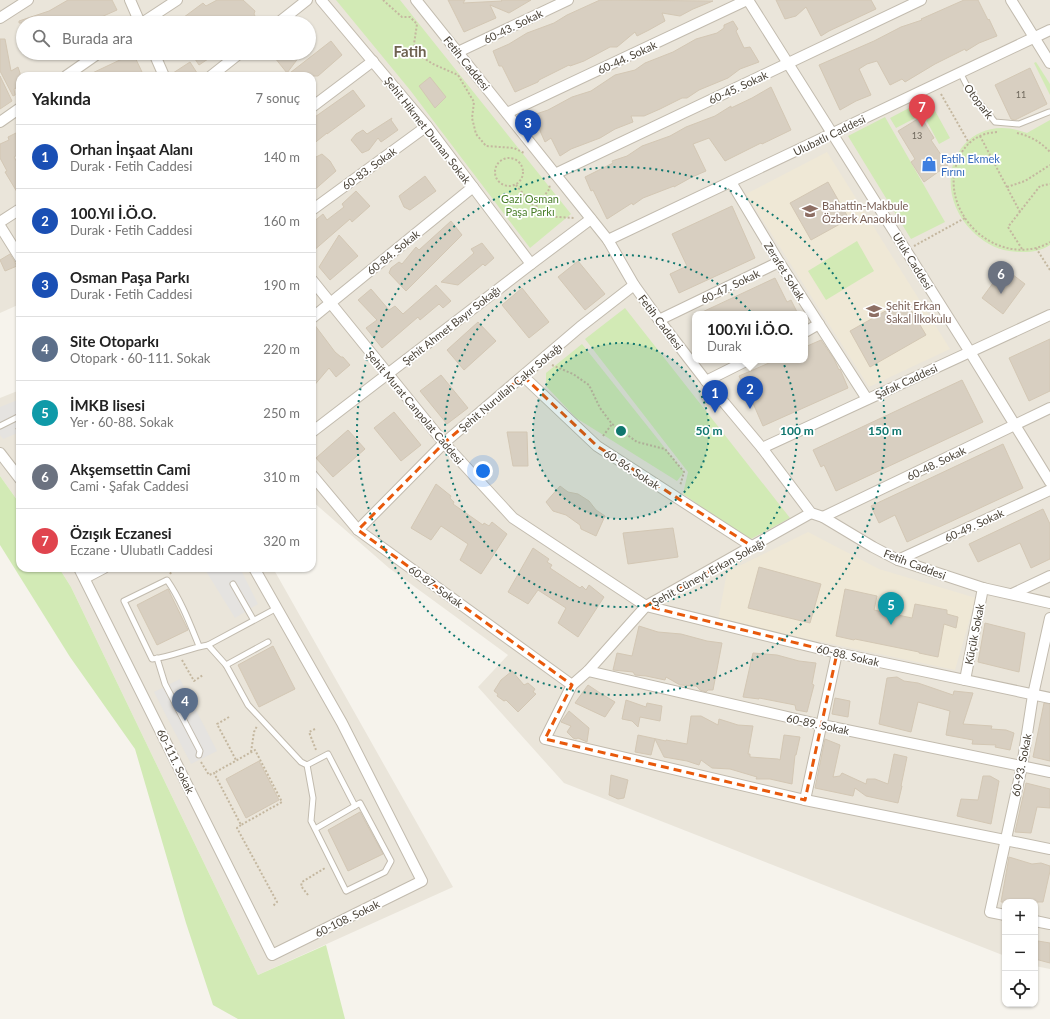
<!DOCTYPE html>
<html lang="tr">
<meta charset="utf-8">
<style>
body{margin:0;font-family:Lato,sans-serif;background:#f2f2f2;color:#222}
.controls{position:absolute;right:12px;bottom:12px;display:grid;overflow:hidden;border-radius:8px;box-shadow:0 1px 3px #0004}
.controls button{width:36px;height:36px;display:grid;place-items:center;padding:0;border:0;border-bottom:1px solid #e0e0e0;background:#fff;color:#222;font:20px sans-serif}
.you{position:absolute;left:483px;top:471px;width:14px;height:14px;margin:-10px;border:3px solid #fff;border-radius:50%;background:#1a73e8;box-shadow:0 0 0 6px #1a73e833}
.badge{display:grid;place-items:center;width:26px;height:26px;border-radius:50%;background:#fc3f1d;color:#fff;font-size:13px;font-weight:700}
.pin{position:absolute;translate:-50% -33px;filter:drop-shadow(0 1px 2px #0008)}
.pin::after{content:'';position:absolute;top:21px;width:14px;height:12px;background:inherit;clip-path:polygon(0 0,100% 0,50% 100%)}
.popup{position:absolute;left:692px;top:311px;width:116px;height:52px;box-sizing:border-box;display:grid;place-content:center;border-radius:8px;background:#fff;filter:drop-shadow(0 1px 3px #0005);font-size:13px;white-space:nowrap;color:#767676}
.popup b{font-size:15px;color:#222}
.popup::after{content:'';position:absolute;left:50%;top:100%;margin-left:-8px;border:8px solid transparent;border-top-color:#fff}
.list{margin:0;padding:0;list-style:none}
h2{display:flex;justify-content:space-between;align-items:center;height:52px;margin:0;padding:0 16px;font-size:17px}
h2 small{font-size:13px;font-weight:400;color:#767676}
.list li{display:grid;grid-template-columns:26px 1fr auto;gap:12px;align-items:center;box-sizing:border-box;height:64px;padding:0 16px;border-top:1px solid #e0e0e0}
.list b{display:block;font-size:15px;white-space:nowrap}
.list p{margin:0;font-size:13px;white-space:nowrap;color:#767676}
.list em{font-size:13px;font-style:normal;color:#767676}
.icon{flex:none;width:22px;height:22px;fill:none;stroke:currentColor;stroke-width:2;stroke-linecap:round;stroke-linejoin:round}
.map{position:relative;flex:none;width:1050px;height:1019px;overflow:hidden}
.search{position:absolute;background:#fff;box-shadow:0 1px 3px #0004;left:16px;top:16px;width:300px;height:44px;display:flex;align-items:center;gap:10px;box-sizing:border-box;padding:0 14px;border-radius:22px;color:#767676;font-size:15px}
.panel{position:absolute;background:#fff;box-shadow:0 1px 3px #0004;left:16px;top:72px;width:300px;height:500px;border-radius:12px}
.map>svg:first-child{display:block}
.residential{fill:#eae5da;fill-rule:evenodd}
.education{fill:#efe8d6}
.green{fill:#d2eab5}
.parking{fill:#e5e3e0}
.building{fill:#d8cfc1;stroke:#d3c7b4}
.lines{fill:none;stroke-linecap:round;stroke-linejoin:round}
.lane-casing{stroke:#c2bbae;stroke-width:7}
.street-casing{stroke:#c2bbae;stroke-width:12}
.path{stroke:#c4b79f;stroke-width:2;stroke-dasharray:2 2;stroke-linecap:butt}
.lane{stroke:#fff;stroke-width:5}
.street{stroke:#fff;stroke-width:10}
.marked{fill:none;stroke:#e8590c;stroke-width:3;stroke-dasharray:8 5;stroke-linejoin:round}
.ring{fill:none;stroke:#0f766e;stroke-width:2;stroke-dasharray:2 4}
.labels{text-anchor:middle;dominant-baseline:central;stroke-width:3.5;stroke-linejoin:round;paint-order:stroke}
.number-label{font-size:9px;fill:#6e675b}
.street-label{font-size:11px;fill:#4b4439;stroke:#fff}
.shop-label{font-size:11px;fill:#366cbe;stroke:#fff;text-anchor:start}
.park-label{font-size:11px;fill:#4a7f2a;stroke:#fff}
.education-label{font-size:11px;fill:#785e54;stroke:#fff;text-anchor:start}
.district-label{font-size:15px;font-weight:bold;fill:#6e6250;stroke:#fff}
.centre{fill:#0f766e;stroke:#fff;stroke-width:2}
.ring-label{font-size:12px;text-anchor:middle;font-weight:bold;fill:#0f766e;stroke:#fff;stroke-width:3.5;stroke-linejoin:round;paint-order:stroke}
</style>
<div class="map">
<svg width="1050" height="1019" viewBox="0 0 1050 1019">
<rect width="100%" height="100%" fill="#f6f3ec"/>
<g class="residential">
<path d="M 0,0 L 1050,0 L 1050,969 L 1035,966 L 1035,902 L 1005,902 L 1005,956 L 564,783 L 478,687 L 508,655 L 389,568 L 312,501 L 312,76 L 20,76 L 20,304 L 0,313 ZM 23,23 L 309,23 L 309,53 L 23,53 ZM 695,314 L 805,314 L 805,360 L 695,360 Z"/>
<polygon points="20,390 20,504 0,476 0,398"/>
<polygon points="59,568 273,568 453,887 258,975 71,587"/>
</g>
<g class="education">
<polygon points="827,152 950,349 869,387 746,194"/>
<polygon points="808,532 879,569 976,598 955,670 718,620 727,572"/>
</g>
<g class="green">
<polygon points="336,0 400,0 571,214 530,248 410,90"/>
<polygon points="1036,62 1050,84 1050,95 1034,63"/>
<polygon points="928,98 950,138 939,144 923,114 896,128 890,118"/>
<polygon points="885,117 945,222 911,239 848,136"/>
<path d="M 1050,120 L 1050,245 C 1039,253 1022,253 1009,251 C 995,249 982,241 972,231 C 925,184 961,108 1027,133 Z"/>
<polygon points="857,241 874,271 826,300 808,271"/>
<polygon points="625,308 790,518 749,540 683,494 688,472 585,339"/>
<polygon points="582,344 684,472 677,481 576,418 546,386 546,373"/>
<polygon points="0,476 20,504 20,568 59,568 71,587 258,975 326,945 345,1019 238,1019 213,1005 186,923 135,749 70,657 0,545"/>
</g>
<g class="parking">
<polygon points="20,399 20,432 3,439 0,435 0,407"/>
<polygon points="204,568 240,568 258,604 235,618"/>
<polygon points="180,679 217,751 191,764 154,692"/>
</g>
<g class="building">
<polygon points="68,0 112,0 117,10 99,18 102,23 19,23 19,21 49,11"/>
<polygon points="217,0 243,0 255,11 254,14 256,18 245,23 176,23 203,3 206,6"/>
<polygon points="448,0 465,0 463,3 502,1 501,0 531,0 509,13 490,5 496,18 464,32"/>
<polygon points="600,0 713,1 693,9 680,16 662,13 665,21 649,30 637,36 635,32 617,47 610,47 584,61 570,66 569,65 539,80 538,82 515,92 502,66 499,66 493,51 509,44 527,33 554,23 567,15"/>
<polygon points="776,0 871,0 876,9 829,31 821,36 806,7 796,16 785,19"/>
<polygon points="964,0 978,0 988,20 989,19 997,36 979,43 966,51 965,49 935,64 905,82 902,79 890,85 877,61 867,64 859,69 871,95 856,101 840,110 819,65 874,41 901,27 922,20 921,19"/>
<polygon points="733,21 738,29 736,31 744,48 750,47 759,62 740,69 728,78 699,90 687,98 682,98 660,109 644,116 631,116 633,122 615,129 600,138 571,149 560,156 551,138 545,142 533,115 548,110 572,97 591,91 615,75 635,70 645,63 673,52 696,39 717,33 724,28 724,25"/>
<polygon points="0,39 5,39 11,71 18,67 20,73 20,86 14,89 15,95 13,96 0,71"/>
<polygon points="331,41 342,55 318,76 286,76"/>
<polygon points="130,53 133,53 142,72 135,76 86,76 122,59 121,57"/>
<polygon points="191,53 217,53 199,65"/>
<polygon points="271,53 302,53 287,73"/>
<polygon points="190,62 199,76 170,76 170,75"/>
<polygon points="1030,68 1047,104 1015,120 1011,119 995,85"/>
<polygon points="0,76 12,101 0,109"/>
<polygon points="430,77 446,97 435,108 419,86"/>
<polygon points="771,87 791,130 762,144 761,143 725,161 709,138 693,144 706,171 692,177 674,187 674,186 643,198 633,205 632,203 607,219 593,190 591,191 585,177 613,163 612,161 627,156 642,146 670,136 686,127 715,116 731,106 731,108 752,98"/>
<polygon points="353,90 365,106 327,134 327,133 312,145 312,119"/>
<polygon points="921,117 934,138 931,140 948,165 924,182 911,162 915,159 898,131"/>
<polygon points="392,118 391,120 398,130 381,142 378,138 369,150 362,153 351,140 356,134 363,130 367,134"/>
<polygon points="20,131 20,153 14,157 20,167 20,197 5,172 7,171 0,158 0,144 9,140 8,137"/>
<polygon points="322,154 330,161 336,171 312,192 312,159"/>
<polygon points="425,176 436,191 410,210 404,207 399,196"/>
<polygon points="828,182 849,219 811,240 790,203"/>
<polygon points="356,191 370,206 352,222 350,219 312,252 312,223 323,214 327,220 344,207 342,204"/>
<polygon points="732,206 755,258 679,293 670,274 687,266 672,234"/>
<polygon points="451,221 462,235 406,291 389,273 391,268 399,262 402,264 416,247 419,250"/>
<polygon points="339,235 358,256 330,280 319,267"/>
<polygon points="482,243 494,258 485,266 483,264 458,285 441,282 474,253 471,249"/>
<polygon points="10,254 17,266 5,271 0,260"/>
<polygon points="578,261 605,294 585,310 558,277"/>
<polygon points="1004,268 1025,284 1003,314 982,298"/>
<polygon points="775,278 787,302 791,300 798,314 698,314"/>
<polygon points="436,285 451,301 443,308 439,304 420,320 418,317 382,348 366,328 377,320 358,300 371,289 389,310 395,306 403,314"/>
<polygon points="522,288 549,322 529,338 502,305"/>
<polygon points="905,300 926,335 870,367 850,331"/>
<polygon points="478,322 496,341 464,370 447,350"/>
<polygon points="312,324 314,324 335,352 341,357 343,357 350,365 336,377 329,368 312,388"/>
<polygon points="1050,339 1050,391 1029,401 1009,358"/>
<polygon points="821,340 834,359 839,370 840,369 848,388 763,426 749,394 748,395 739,376 776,360 805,360 805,347"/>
<polygon points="441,375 468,408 447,424 420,391"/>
<polygon points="962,380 983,422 836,491 824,465 821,467 813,450"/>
<polygon points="394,412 421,445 401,461 374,428"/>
<polygon points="348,430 365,449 333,477 316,458"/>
<polygon points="507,432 527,432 528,466 513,466"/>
<polygon points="1003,444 1023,488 907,542 895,515 879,523 871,506"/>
<polygon points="436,484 451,496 450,498 454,502 453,504 483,525 484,523 489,526 492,522 507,534 481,574 460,560 468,544 441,526 431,540 411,528"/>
<polygon points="560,486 568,492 578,494 589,501 596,510 605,516 596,536 581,529 580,525 566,515 553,511 546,502"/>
<polygon points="1043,509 1050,524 1050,559 1031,568 1020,543 978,562 969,544"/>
<polygon points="673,528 678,557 628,564 623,533"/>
<polygon points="533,548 549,559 547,562 552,565 550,568 580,588 582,586 586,590 589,585 604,597 578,637 558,623 566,608 538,590 528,604 508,592"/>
<polygon points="759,567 821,584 810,623 748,608"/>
<polygon points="168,589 188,630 157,645 137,605"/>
<polygon points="845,589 877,596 874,610 912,618 915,604 947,610 947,614 958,617 956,628 944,624 938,657 919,653 919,652 855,639 854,640 836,636"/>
<polygon points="985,623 1025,633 1019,672 978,662"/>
<polygon points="639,626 658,632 681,634 707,641 722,643 713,690 708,690 706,692 700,690 696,686 680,685 666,677 665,680 646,676 635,675 633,672 613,670 617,653 632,656"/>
<polygon points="273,646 295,689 259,707 238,665"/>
<polygon points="753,653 777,655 799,661 816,663 812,684 814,685 807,712 796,710 795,705 759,698 759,699 743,697"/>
<polygon points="512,671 524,685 528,683 535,689 533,692 536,694 518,712 506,700 504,701 497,696 498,694 494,691 501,680"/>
<polygon points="897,677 904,681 918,683 953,695 954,691 973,693 963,724 992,726 991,729 1006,730 1014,733 1010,750 995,747 996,745 972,744 973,740 946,735 950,711 918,702 911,732 879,724 887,678"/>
<polygon points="588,685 600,693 615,702 605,717 575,703"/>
<polygon points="835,698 850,701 848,717 832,714"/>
<polygon points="626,700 646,707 647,703 662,706 660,721 640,717 638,727 632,721 622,719"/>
<polygon points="1044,703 1050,704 1050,761 1033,757"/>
<polygon points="569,711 589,728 587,742 578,738 576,739 573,738 567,732 571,726 561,722"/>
<polygon points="691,716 701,716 718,725 719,719 738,725 753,726 748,754 750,754 750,757 778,759 780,760 784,735 800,737 796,755 795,755 792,784 770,779 756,779 757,777 730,769 712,768 701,760 699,765 687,761 664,757 655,739 651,755 635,752 638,735 666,741 666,740 687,744"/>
<polygon points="825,739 840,745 833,777 840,776 842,773 866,784 867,779 875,779 888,784 894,754 907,757 901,786 902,786 898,803 866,796 855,788 853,796 815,788"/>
<polygon points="259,761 279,800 246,818 226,779"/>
<polygon points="611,775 628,780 624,798 618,799 609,795"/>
<polygon points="983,776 990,776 999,781 991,824 957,816 961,799 978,800"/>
<polygon points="1026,783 1050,789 1050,808 1037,807 1031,833 1015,832"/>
<polygon points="360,812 383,854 348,871 328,830"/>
<polygon points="1009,857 1032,864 1041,863 1050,866 1050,871 1043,902 1001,902"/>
<polygon points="1038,941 1050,943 1050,963 1035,959"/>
</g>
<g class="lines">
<defs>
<g id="lane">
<polyline points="960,72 969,90 995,122 1019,124 1049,112"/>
<polyline points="0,426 20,416"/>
<polyline points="233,584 253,619"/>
<polyline points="277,608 208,645 226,665 248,705 301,762 307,765 313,798 311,821 346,891 385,872 391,861 360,803 315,829"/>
<path d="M 199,646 C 190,624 181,600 167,580 L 124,601 L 152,659 C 172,657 189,648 208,645"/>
<polyline points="157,658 165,684 200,751 199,755"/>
<polyline points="226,665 268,642"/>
<polyline points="307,765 328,754 355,806"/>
</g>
<g id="street">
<polyline points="130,0 140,23"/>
<polyline points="321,0 427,126 531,264"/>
<polyline points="416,0 608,240 634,285 659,320 706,381 762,448 811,513 823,517 873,547 898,560 983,588 1050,603"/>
<polyline points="748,0 970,352 1050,482"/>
<polyline points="1011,0 1050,63"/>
<polyline points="0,18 28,0"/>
<polyline points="142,23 177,0"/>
<polyline points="278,23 307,0"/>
<polyline points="458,52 568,0"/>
<polyline points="154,53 164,76"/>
<polyline points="66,76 99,53"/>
<polyline points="211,76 240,53"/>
<polyline points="312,107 373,61"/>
<polyline points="507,113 747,0"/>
<polyline points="0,122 20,108"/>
<polyline points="555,174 921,0"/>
<polyline points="731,182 779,262 867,399"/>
<polyline points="312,210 427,126"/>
<polyline points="0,222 20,209"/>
<polyline points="0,226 20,258"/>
<polyline points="608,240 1050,30"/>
<polyline points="312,280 444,443 513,518 646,606 837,653 1050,698"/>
<polyline points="312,318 473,187"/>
<polyline points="659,320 779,262"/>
<polyline points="805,332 819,324"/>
<polyline points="523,376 597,446 753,547"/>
<polyline points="706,381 748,360"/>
<polyline points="312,432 531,264 591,219"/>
<polyline points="762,448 1050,315"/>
<polyline points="0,453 20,479"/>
<polyline points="312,475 358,530 572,685"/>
<polyline points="811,513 646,606 588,671 572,685 545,739 805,800 1050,849"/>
<polyline points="823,517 1050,408"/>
<polyline points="358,530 444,443 580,327 634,285"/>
<polyline points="898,560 1050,490"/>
<polyline points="79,568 272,955 422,881 342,723 254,568"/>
<polyline points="85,578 104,568"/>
<polyline points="1012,594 1050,576"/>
<polyline points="588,671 822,725 1050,772"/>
<polyline points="965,680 983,588"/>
<polyline points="805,800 837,653"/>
<polyline points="1005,915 990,912 1022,766 1033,695 1050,618"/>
<polyline points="1035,921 1050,924"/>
</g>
</defs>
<use href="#lane" class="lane-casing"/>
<use href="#street" class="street-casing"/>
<g class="path">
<polyline points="383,0 402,17 410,17 417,24 414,44 419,55 433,64 458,75 474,102 472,118 476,134 486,146 514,148 524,153"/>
<polyline points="941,94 969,143"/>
<path d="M 997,132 C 982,133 970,139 962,152 C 938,192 969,242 1012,249 C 1025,251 1039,249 1050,242"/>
<path d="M 1017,133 C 1030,136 1041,142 1050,152"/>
<polyline points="980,136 1020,212"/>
<circle cx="509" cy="172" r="14"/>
<path d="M 516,185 C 524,194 534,209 546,214 C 554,218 565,217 574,218"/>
<polyline points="1007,187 1025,181 1050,165"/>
<polyline points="536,207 550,188 549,185"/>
<polyline points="914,246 965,218"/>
<polyline points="1036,248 1050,270"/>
<polyline points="1022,249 1008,227 1040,186 1050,184"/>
<polyline points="552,365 573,374 589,385 600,408 612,424 637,442 665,449 684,472 680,486"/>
<polyline points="16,428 20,433"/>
<polyline points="603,436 612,424"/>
<polyline points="170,574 174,568"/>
<polyline points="182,660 194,681 203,675"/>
<polyline points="229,717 217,724 236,760"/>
<polyline points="315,729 309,732 316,750"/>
<polyline points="251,752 254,732 257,726"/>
<polyline points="201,762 209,775 214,773 241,825 282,802 255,750 214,773"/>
<polyline points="241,825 237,828 277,902 273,906"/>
<polyline points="308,895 301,886 302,882 325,868"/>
</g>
<use href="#lane" class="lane"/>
<use href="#street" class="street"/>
</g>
<path class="marked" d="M 523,376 L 597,446 L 753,547 L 646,606 L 837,653 L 805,800 L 545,739 L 572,685 L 358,530 L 444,443 Z"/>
<circle cx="621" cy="431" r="88" fill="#0f766e" fill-opacity=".12"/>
<g class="ring">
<circle cx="621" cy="431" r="88"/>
<circle cx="621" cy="431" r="176"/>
<circle cx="621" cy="431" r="264"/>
</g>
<defs>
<symbol id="shop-bare" viewBox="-9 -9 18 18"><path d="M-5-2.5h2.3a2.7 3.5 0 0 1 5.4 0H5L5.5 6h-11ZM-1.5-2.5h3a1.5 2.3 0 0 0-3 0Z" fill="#3f7fe0" stroke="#fff" stroke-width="2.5" paint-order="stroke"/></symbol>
<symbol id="school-bare" viewBox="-9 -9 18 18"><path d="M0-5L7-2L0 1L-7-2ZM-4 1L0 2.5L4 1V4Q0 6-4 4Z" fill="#8d6e63" stroke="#fff" stroke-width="2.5" paint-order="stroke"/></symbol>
</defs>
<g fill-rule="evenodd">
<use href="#shop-bare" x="918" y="153" width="22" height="22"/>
<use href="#school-bare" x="799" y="200" width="22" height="22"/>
<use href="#school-bare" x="863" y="300" width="22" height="22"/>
</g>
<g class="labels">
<g class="number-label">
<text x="1021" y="94">11</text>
<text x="917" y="135">13</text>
</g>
<g class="street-label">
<text transform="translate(513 26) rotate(-26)">60-43. Sokak</text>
<text transform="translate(627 57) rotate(-25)">60-44. Sokak</text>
<text transform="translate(467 63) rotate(51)">Fetih Caddesi</text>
<text transform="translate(738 87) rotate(-25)">60-45. Sokak</text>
<text transform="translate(979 101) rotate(53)">Otopark</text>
<text transform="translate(428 130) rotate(52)">Şehit Hikmet Duman Sokak</text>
<text transform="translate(829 135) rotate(-26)">Ulubatlı Caddesi</text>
<text transform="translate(369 168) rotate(-36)">60-83. Sokak</text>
<text transform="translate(393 252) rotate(-39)">60-84. Sokak</text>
<text transform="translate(913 261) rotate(58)">Ufuk Caddesi</text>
<text transform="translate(785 271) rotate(58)">Zerafet Sokak</text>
<text transform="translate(730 286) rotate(-26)">60-47. Sokak</text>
<text transform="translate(661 322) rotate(53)">Fetih Caddesi</text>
<text transform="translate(451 325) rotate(-38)">Şehit Ahmet Bayır Sokağı</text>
<text transform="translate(906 381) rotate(-25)">Şafak Caddesi</text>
<text transform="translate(510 387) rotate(-40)">Şehit Nurullah Çakır Sokağı</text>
<text transform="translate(415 407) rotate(50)">Şehit Murat Canpolat Caddesi</text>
<text transform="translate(936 463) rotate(-26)">60-48. Sokak</text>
<text transform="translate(632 469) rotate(33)">60-86. Sokak</text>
<text transform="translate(974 525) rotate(-25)">60-49. Sokak</text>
<text transform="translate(915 564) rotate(21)">Fetih Caddesi</text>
<text transform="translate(708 572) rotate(-29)">Şehit Cüneyt Erkan Sokağı</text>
<text transform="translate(436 586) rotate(36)">60-87. Sokak</text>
<text transform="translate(974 634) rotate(-79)">Küçük Sokak</text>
<text transform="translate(848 655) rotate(13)">60-88. Sokak</text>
<text transform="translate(818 724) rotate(12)">60-89. Sokak</text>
<text transform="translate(176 761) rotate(64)">60-111. Sokak</text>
<text transform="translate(1021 765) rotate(-79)">60-93. Sokak</text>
<text transform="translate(347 918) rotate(-26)">60-108. Sokak</text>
</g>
<g class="shop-label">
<text x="941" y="158">Fatih Ekmek<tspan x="941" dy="13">Fırını</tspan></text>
</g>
<g class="park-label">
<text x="530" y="198">Gazi Osman<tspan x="530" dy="13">Paşa Parkı</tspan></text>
</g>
<g class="education-label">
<text x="822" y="205">Bahattin-Makbule<tspan x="822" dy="13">Özberk Anaokulu</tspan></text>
<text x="886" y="305">Şehit Erkan<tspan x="886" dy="13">Sakal İlkokulu</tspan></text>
</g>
<g class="district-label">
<text x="410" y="51">Fatih</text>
</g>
</g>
<circle cx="621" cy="431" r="6" class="centre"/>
<g class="ring-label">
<text x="709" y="435">50 m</text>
<text x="797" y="435">100 m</text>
<text x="885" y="435">150 m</text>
</g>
</svg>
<div class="controls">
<button>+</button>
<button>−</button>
<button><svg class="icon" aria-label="locate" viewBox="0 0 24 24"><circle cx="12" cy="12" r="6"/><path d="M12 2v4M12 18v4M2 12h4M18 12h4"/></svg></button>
</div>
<div class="you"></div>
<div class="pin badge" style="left:715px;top:413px;background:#1a4fb4">1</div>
<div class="pin badge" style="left:750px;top:409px;background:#1a4fb4">2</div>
<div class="popup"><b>100.Yıl İ.Ö.O.</b>Durak</div>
<div class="pin badge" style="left:528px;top:143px;background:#1a4fb4">3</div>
<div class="pin badge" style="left:185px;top:721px;background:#5c6f8a">4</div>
<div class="pin badge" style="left:891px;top:625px;background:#0f9aa8">5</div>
<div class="pin badge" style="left:1001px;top:294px;background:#6b7280">6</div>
<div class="pin badge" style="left:922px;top:127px;background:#e0444e">7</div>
<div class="search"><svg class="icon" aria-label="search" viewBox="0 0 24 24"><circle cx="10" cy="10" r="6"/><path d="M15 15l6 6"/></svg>Burada ara</div>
<section class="panel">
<h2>Yakında<small>7 sonuç</small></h2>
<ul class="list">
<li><span class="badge" style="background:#1a4fb4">1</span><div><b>Orhan İnşaat Alanı</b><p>Durak · Fetih Caddesi</p></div><em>140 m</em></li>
<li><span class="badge" style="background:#1a4fb4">2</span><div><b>100.Yıl İ.Ö.O.</b><p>Durak · Fetih Caddesi</p></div><em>160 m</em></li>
<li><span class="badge" style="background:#1a4fb4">3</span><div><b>Osman Paşa Parkı</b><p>Durak · Fetih Caddesi</p></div><em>190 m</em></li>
<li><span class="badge" style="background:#5c6f8a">4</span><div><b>Site Otoparkı</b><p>Otopark · 60-111. Sokak</p></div><em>220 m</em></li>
<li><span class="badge" style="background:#0f9aa8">5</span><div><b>İMKB lisesi</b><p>Yer · 60-88. Sokak</p></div><em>250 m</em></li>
<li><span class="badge" style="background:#6b7280">6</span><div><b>Akşemsettin Cami</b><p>Cami · Şafak Caddesi</p></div><em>310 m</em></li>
<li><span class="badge" style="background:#e0444e">7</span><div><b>Özışık Eczanesi</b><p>Eczane · Ulubatlı Caddesi</p></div><em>320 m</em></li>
</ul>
</section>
</div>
